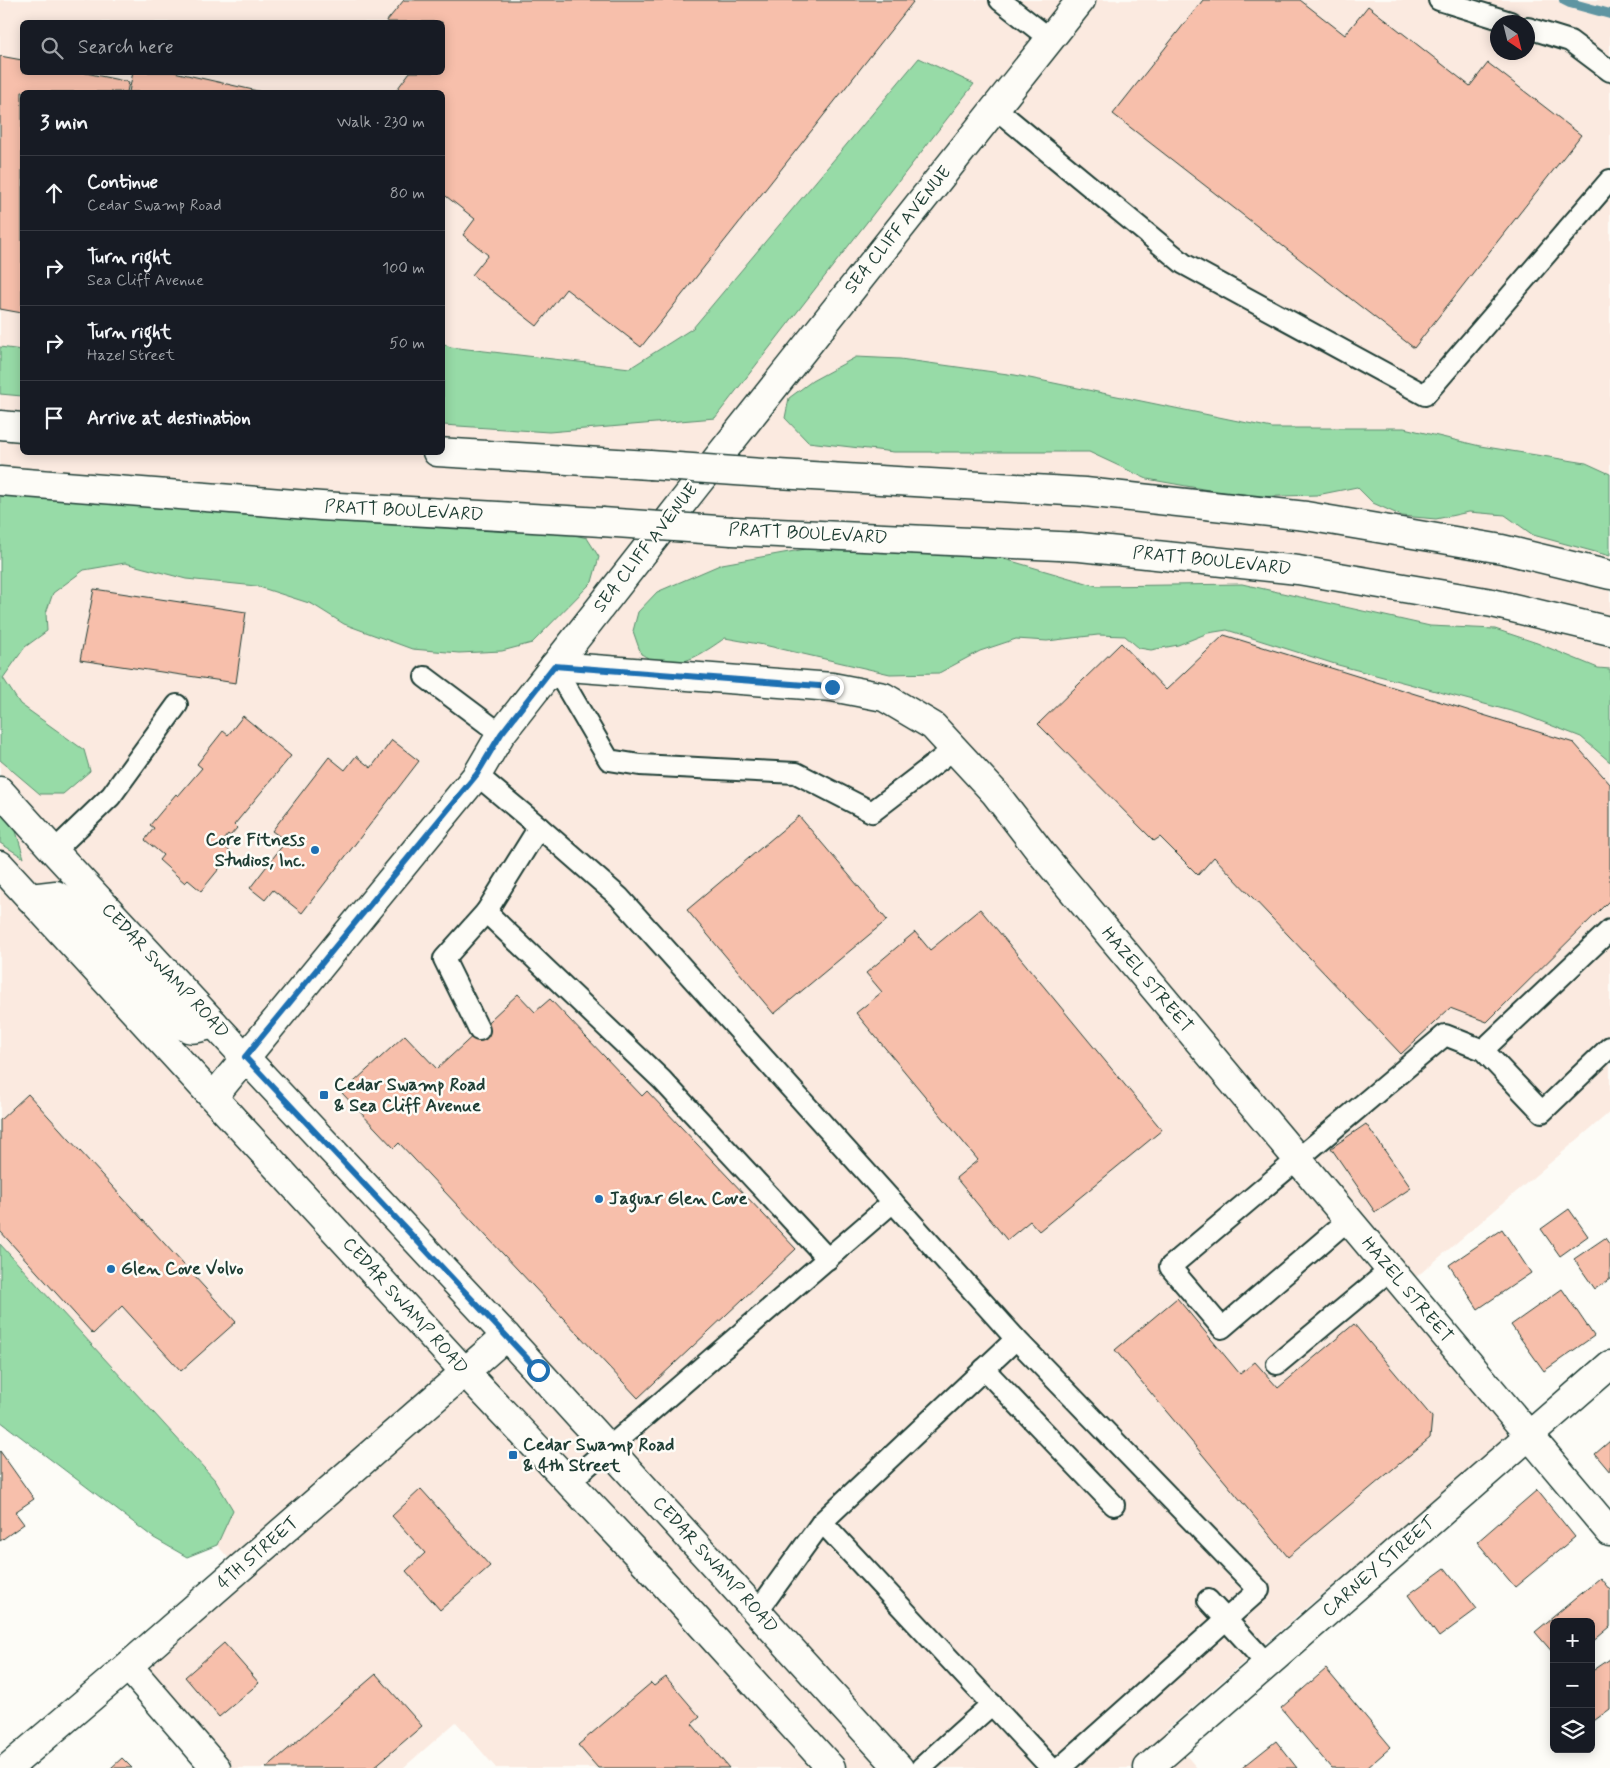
<!DOCTYPE html>
<meta charset="utf-8">
<style>
body{margin:0;font-family:Mynerve,sans-serif;background:#242831;color:#f1f3f6}
.controls{position:absolute;right:15px;bottom:15px;display:grid;overflow:hidden;border-radius:8px;box-shadow:0 2px 12px #0003}
.controls button{width:45px;height:45px;display:grid;place-items:center;padding:0;border:0;border-bottom:1px solid #363941;background:#171b24;color:#f1f3f6;font:25px sans-serif}
.compass{position:absolute;left:1490px;top:15px;width:45px;height:45px;border-radius:50%;background:#171b24;box-shadow:0 2px 12px #0003;rotate:145deg}
.stop{position:absolute;width:15px;height:15px;margin:-11px;border:4px solid #1f6fb2;border-radius:50%;background:#fff}
.stop.end{background:#1f6fb2;border-color:#fff;box-shadow:0 1px 5px #0008}
.list{margin:0;padding:0;list-style:none}
h2{display:flex;justify-content:space-between;align-items:center;height:65px;margin:0;padding:0 20px;font-size:21px}
h2 small{font-size:16px;font-weight:400;color:#9ea1a6}
.list li{display:grid;grid-template-columns:32px 1fr auto;gap:15px;align-items:center;box-sizing:border-box;height:75px;padding:0 20px;border-top:1px solid #363941}
.list b{display:block;font-size:19px;white-space:nowrap}
.list p{margin:0;font-size:16px;white-space:nowrap;color:#9ea1a6}
.list em{font-size:16px;font-style:normal;color:#9ea1a6}
.icon{flex:none;width:28px;height:28px;fill:none;stroke:currentColor;stroke-width:2;stroke-linecap:round;stroke-linejoin:round}
.map{position:relative;flex:none;width:1610px;height:1768px;overflow:hidden}
.search{position:absolute;background:#171b24;box-shadow:0 2px 12px #0003;left:20px;top:20px;width:425px;height:55px;display:flex;align-items:center;gap:12px;box-sizing:border-box;padding:0 18px;border-radius:8px;color:#9ea1a6;font-size:19px}
.panel{position:absolute;background:#171b24;box-shadow:0 2px 12px #0003;left:20px;top:90px;width:425px;height:365px;border-radius:8px}
.map>svg:first-child{display:block}
.built{fill:#fbeae0;fill-rule:evenodd}
.green{fill:#97dba7;stroke:#5b8c6e}
.lines{fill:none;stroke-linecap:round;stroke-linejoin:round}
.stream{stroke:#5f95a2;stroke-width:10}
.building{fill:#f7bfab;stroke:#1f3d34}
.service-casing{stroke:#1f3d34;stroke-width:24}
.minor-casing{stroke:#1f3d34;stroke-width:31}
.tertiary-casing{stroke:#1f3d34;stroke-width:31}
.secondary-casing{stroke:#1f3d34;stroke-width:31}
.primary-casing{stroke:#1f3d34;stroke-width:31}
.service{stroke:#fdfcf7;stroke-width:20}
.minor{stroke:#fdfcf7;stroke-width:28}
.tertiary{stroke:#fdfcf7;stroke-width:28}
.secondary{stroke:#fdfcf7;stroke-width:28}
.primary{stroke:#fdfcf7;stroke-width:28}
.primary-bridge-casing{stroke:#1f3d34;stroke-width:31;stroke-linecap:butt}
.primary-bridge{stroke:#fdfcf7;stroke-width:28}
.route{stroke:#1f6fb2;stroke-width:6}
.poi-dot{fill:#1f6fb2;stroke:#fdfcf7;stroke-width:2}
.labels{text-anchor:middle;dominant-baseline:central;stroke-width:5;stroke-linejoin:round;paint-order:stroke}
.street-label{font-size:18px;fill:#1f3d34;stroke:#fdfcf7}
.poi-label{font-size:18px;font-weight:bold;fill:#1f3d34;stroke:#fdfcf7;text-anchor:start}
</style>
<div class="map">
<svg width="1610" height="1768" viewBox="0 0 1610 1768">
<rect width="100%" height="100%" fill="#fdfcf7"/>
<filter id="ink" filterUnits="userSpaceOnUse"><feTurbulence type="fractalNoise" baseFrequency=".02" numOctaves="2"/><feDisplacementMap in="SourceGraphic" scale="10" xChannelSelector="R" yChannelSelector="G"/><feConvolveMatrix kernelMatrix="1 2 1 2 8 2 1 2 1" color-interpolation-filters="sRGB"/></filter>
<g filter="url(#ink)">
<path class="built" d="M 0,0 L 1610,0 L 1610,1112 L 1408,1284 L 1527,1423 L 1299,1614 L 1165,1731 L 1197,1768 L 496,1768 L 456,1722 L 403,1768 L 216,1768 L 128,1666 L 238,1569 L 217,1545 L 232,1510 L 215,1480 L 0,1244 L 0,843 L 24,857 L 0,777 ZM 22,22 L 442,22 L 442,72 L 22,72 ZM 1498,22 L 1528,22 L 1528,52 L 1498,52 ZM 22,92 L 442,92 L 442,452 L 22,452 Z"/>
<g class="green">
<polygon points="919,58 974,84 715,418 549,432 443,425 443,343 450,347 630,368 693,328"/>
<polygon points="0,347 22,350 22,396 0,394"/>
<polygon points="856,357 900,359 1015,375 1272,428 1404,428 1480,446 1586,463 1610,474 1610,556 1533,535 1505,515 1469,512 1436,519 1402,516 1373,503 1357,487 1317,495 1248,497 1147,479 1089,452 894,452 808,442 785,418 789,398 812,381"/>
<polygon points="0,484 555,530 587,538 599,557 592,582 532,643 502,651 459,653 412,649 344,624 312,604 256,586 186,579 125,563 84,570 53,593 46,613 47,631 25,647 3,678 20,704 84,750 90,771 63,794 40,794 0,760"/>
<path d="M 817,547 L 987,554 L 1097,586 L 1242,584 L 1430,626 L 1495,629 L 1537,643 L 1598,668 L 1610,669 L 1610,762 L 1581,737 L 1522,714 L 1338,665 L 1227,630 L 1208,633 L 1178,645 L 1151,650 L 1139,648 L 1125,636 L 1098,635 L 1047,641 L 1016,639 L 980,651 L 939,673 L 890,674 L 764,645 L 725,638 C 706,651 683,668 659,663 C 653,662 647,657 641,654 L 633,631 L 638,612 L 657,592 L 722,564 Z"/>
<polygon points="0,777 24,858 0,843"/>
<polygon points="0,1244 215,1480 233,1510 217,1545 187,1557 154,1538 0,1421"/>
</g>
<g class="lines">
<polyline class="stream" points="1564,0 1570,3 1610,14"/>
</g>
<g class="building">
<polygon points="404,0 910,0 913,2 641,347 566,289 537,326 472,275 488,255 463,235 475,219 442,193 442,92 395,92 410,72 442,72 442,22 386,22"/>
<polygon points="1203,0 1300,0 1345,35 1368,6 1470,86 1488,63 1581,135 1414,348 1113,114"/>
<polygon points="0,56 22,60 22,72 81,72 129,82 127,92 22,92 22,313 0,309"/>
<polygon points="133,72 174,72 262,92 129,92"/>
<polygon points="94,589 246,612 236,683 80,660"/>
<polygon points="1224,635 1574,743 1610,784 1610,900 1487,1022 1450,1008 1401,1054 1214,857 1198,875 1160,837 1154,841 1038,724 1121,643 1166,690"/>
<polygon points="243,716 291,756 234,825 237,828 230,836 228,834 221,843 232,853 201,891 188,880 185,883 159,860 163,855 145,840 154,828 150,825 176,794 178,796 202,768 197,764 223,731 228,735"/>
<polygon points="392,740 419,761 302,913 273,890 265,900 250,888 286,841 272,831 329,757 345,770 356,756 371,768"/>
<polygon points="799,816 887,920 774,1014 687,910"/>
<polygon points="980,909 1162,1130 1039,1231 1030,1221 1007,1240 956,1178 978,1160 856,1013 882,992 866,973 915,932 930,950"/>
<polygon points="518,994 535,1012 550,999 642,1096 647,1091 796,1249 638,1398 399,1143 394,1148 342,1093 405,1035 437,1069"/>
<polygon points="28,1094 236,1322 181,1371 122,1306 93,1334 0,1231 0,1120"/>
<polygon points="1366,1124 1411,1188 1375,1212 1331,1148"/>
<polygon points="1569,1209 1588,1236 1560,1256 1541,1229"/>
<polygon points="1502,1229 1531,1273 1478,1309 1449,1265"/>
<polygon points="1605,1238 1610,1245 1610,1279 1595,1289 1574,1259"/>
<polygon points="1562,1289 1594,1336 1544,1371 1511,1325"/>
<polygon points="1177,1298 1240,1374 1255,1362 1278,1388 1354,1324 1432,1417 1430,1438 1288,1557 1115,1350"/>
<polygon points="1610,1441 1610,1472 1595,1454"/>
<polygon points="0,1451 34,1499 15,1512 24,1524 0,1541"/>
<polygon points="421,1489 490,1566 440,1610 406,1571 425,1553 392,1516"/>
<polygon points="1537,1490 1575,1537 1515,1587 1477,1542"/>
<polygon points="1445,1568 1477,1609 1439,1637 1408,1595"/>
<polygon points="1600,1578 1610,1590 1610,1627 1591,1643 1591,1622 1554,1622 1554,1654 1535,1632"/>
<polygon points="224,1643 259,1683 219,1717 185,1677"/>
<polygon points="1610,1659 1610,1709 1591,1723 1591,1672"/>
<polygon points="1326,1669 1391,1747 1367,1768 1331,1768 1281,1708"/>
<polygon points="376,1674 422,1726 373,1768 266,1768"/>
<polygon points="666,1677 700,1717 692,1724 729,1768 598,1768 578,1745 651,1683 654,1686"/>
<polygon points="1276,1741 1297,1768 1242,1768"/>
<polygon points="122,1758 132,1768 111,1768"/>
</g>
<g class="lines">
<defs>
<g id="service">
<polyline points="1000,0 1050,39"/>
<polyline points="1439,0 1510,22"/>
<polyline points="1528,28 1570,41 1610,71"/>
<polyline points="995,108 1184,264 1425,395 1610,180"/>
<polyline points="554,666 609,760 640,765 796,773 872,812 954,749"/>
<polyline points="425,677 501,734"/>
<polyline points="477,775 539,827 486,912 662,1080 828,1259"/>
<polyline points="539,827 619,897 1016,1339 822,1522 757,1612"/>
<polyline points="54,851 111,796 177,705"/>
<polyline points="479,1030 444,959 486,912"/>
<polyline points="1483,1050 1610,930"/>
<polyline points="1348,1220 1222,1328 1170,1267 1445,1035 1483,1050 1542,1112 1610,1047"/>
<polyline points="1016,1339 1259,1590 1060,1768"/>
<polyline points="1277,1364 1390,1270"/>
<polyline points="984,1369 1114,1505"/>
<polyline points="569,1482 893,1202"/>
<polyline points="822,1522 1051,1768"/>
<polyline points="1208,1600 1267,1664"/>
<polyline points="921,1768 992,1704"/>
</g>
<g id="minor">
<polyline points="554,666 832,687 884,697 933,726 995,793 1042,854 1610,1532"/>
<polyline points="128,1666 216,1768"/>
<polyline points="8,1768 128,1666 506,1336"/>
<polyline points="1148,1768 1610,1365"/>
</g>
<polyline id="tertiary" points="214,1096 477,775 501,734 693,489 1081,0"/>
<g id="secondary">
<polyline points="0,791 54,851 267,1081 506,1336 899,1768"/>
<polyline points="0,865 464,1371 651,1569 831,1768"/>
<path d="M 30,898 L 56,895 L 71,904 L 170,1014 C 189,1032 188,1031 214,1024"/>
</g>
<g id="primary">
<polyline points="0,425 22,427"/>
<polyline points="437,452 650,465"/>
<polyline points="778,474 1085,492 1306,516 1502,549 1610,575"/>
<polyline points="0,481 321,506 602,522"/>
<polyline points="732,531 1080,547 1298,570 1492,603 1610,631"/>
</g>
</defs>
<use href="#service" class="service-casing"/>
<use href="#minor" class="minor-casing"/>
<use href="#tertiary" class="tertiary-casing"/>
<use href="#secondary" class="secondary-casing"/>
<use href="#primary" class="primary-casing"/>
<use href="#service" class="service"/>
<use href="#minor" class="minor"/>
<use href="#tertiary" class="tertiary"/>
<use href="#secondary" class="secondary"/>
<use href="#primary" class="primary"/>
<defs>
<g id="primary-bridge">
<polyline points="650,465 778,474"/>
<polyline points="602,522 732,531"/>
</g>
</defs>
<use href="#primary-bridge" class="primary-bridge-casing"/>
<use href="#primary-bridge" class="primary-bridge"/>
</g>
</g>
<g class="lines" filter="url(#ink)">
<polyline class="route" points="538,1370 245,1057 477,774 501,734 554,666 832,687"/>
</g>
<g class="poi-dot">
<circle cx="315" cy="850" r="5"/>
<rect x="319" y="1090" width="10" height="10" rx="2.5"/>
<circle cx="599" cy="1199" r="5"/>
<circle cx="111" cy="1269" r="5"/>
<rect x="508" y="1450" width="10" height="10" rx="2.5"/>
</g>
<g class="labels">
<g class="street-label">
<text transform="translate(898 230) rotate(-51)">SEA CLIFF AVENUE</text>
<text transform="translate(404 511) rotate(3)">PRATT BOULEVARD</text>
<text transform="translate(808 534) rotate(3)">PRATT BOULEVARD</text>
<text transform="translate(646 548) rotate(-52)">SEA CLIFF AVENUE</text>
<text transform="translate(1212 561) rotate(6)">PRATT BOULEVARD</text>
<text transform="translate(165 971) rotate(47)">CEDAR SWAMP ROAD</text>
<text transform="translate(1147 980) rotate(50)">HAZEL STREET</text>
<text transform="translate(1407 1290) rotate(50)">HAZEL STREET</text>
<text transform="translate(405 1306) rotate(48)">CEDAR SWAMP ROAD</text>
<text transform="translate(258 1553) rotate(-41)">4TH STREET</text>
<text transform="translate(715 1565) rotate(48)">CEDAR SWAMP ROAD</text>
<text transform="translate(1379 1567) rotate(-41)">CARNEY STREET</text>
</g>
<g class="poi-label">
<text x="305" y="840" text-anchor="end">Core Fitness<tspan x="305" dy="21">Studios, Inc.</tspan></text>
<text x="334" y="1085">Cedar Swamp Road<tspan x="334" dy="21">&amp; Sea Cliff Avenue</tspan></text>
<text x="609" y="1199">Jaguar Glen Cove</text>
<text x="121" y="1269">Glen Cove Volvo</text>
<text x="523" y="1445">Cedar Swamp Road<tspan x="523" dy="21">&amp; 4th Street</tspan></text>
</g>
</g>
</svg>
<div class="controls">
<button>+</button>
<button>−</button>
<button><svg class="icon" aria-label="layers" viewBox="0 0 24 24"><path d="M12 4l9 5-9 5-9-5zM3 14l9 5 9-5"/></svg></button>
</div>
<svg class="compass" viewBox="-18 -18 36 36"><path d="M0-13l5 13h-10z" fill="#e53935"/><path d="M0 13l5-13h-10z" fill="#9ea1a6"/></svg>
<div class="stop" style="left:538px;top:1370px"></div>
<div class="stop end" style="left:832px;top:687px"></div>
<div class="search"><svg class="icon" aria-label="search" viewBox="0 0 24 24"><circle cx="10" cy="10" r="6"/><path d="M15 15l6 6"/></svg>Search here</div>
<section class="panel">
<h2>3 min<small>Walk · 230 m</small></h2>
<ul class="list">
<li><svg class="icon" aria-label="ahead" viewBox="0 0 24 24"><path d="M12 20V5M6 11l6-6 6 6"/></svg><div><b>Continue</b><p>Cedar Swamp Road</p></div><em>80 m</em></li>
<li><svg class="icon" aria-label="right" viewBox="0 0 24 24"><path d="M7 20v-9h11M14 6l5 5-5 5"/></svg><div><b>Turn right</b><p>Sea Cliff Avenue</p></div><em>100 m</em></li>
<li><svg class="icon" aria-label="right" viewBox="0 0 24 24"><path d="M7 20v-9h11M14 6l5 5-5 5"/></svg><div><b>Turn right</b><p>Hazel Street</p></div><em>50 m</em></li>
<li><svg class="icon" aria-label="arrive" viewBox="0 0 24 24"><path d="M6 21V4h12l-3 4 3 4H6"/></svg><div><b>Arrive at destination</b></div></li>
</ul>
</section>
</div>
